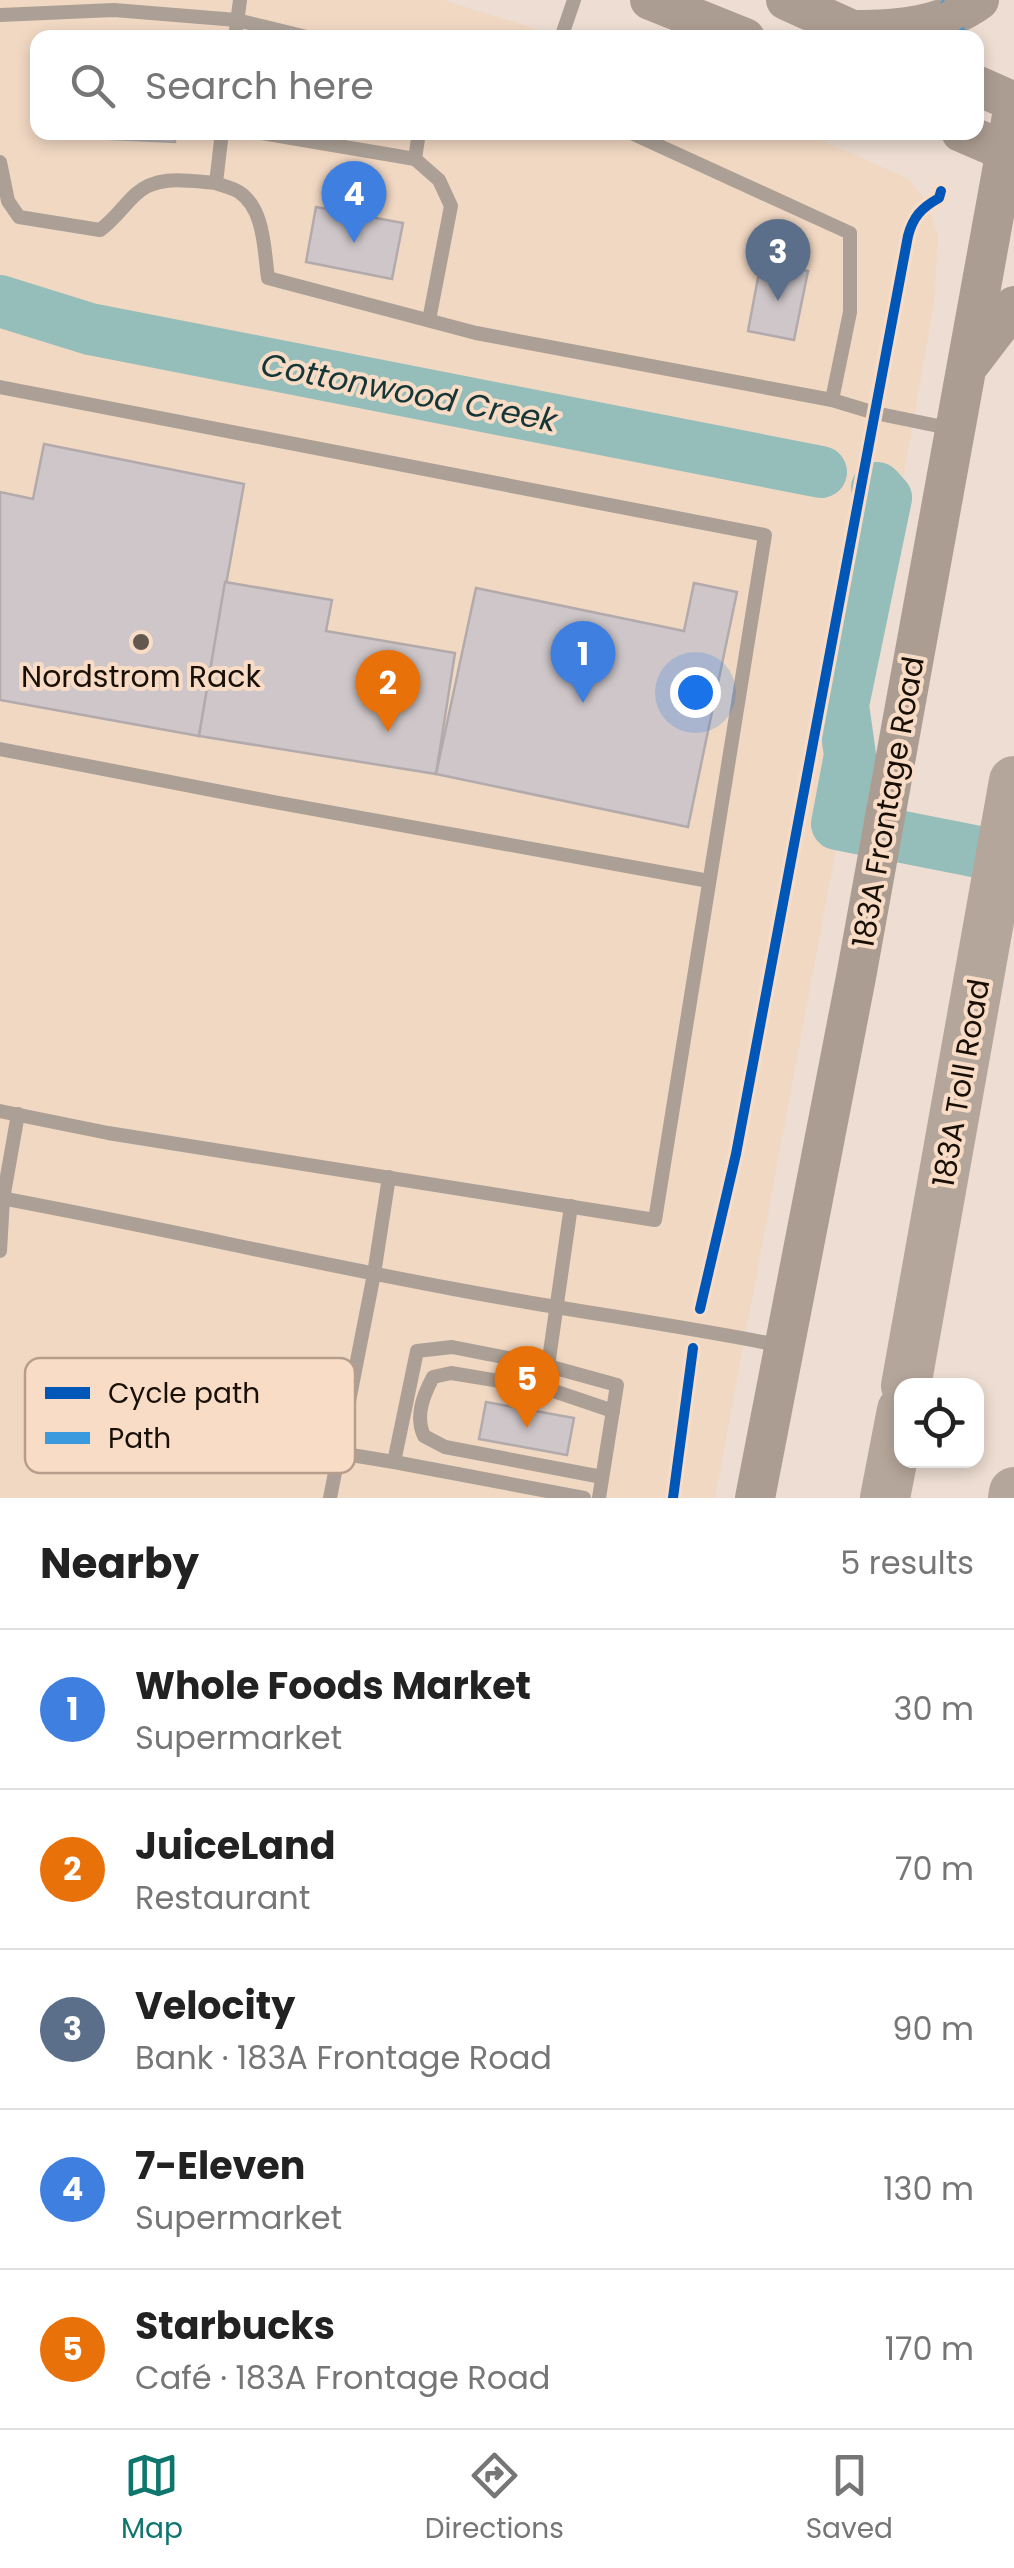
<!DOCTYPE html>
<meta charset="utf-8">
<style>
body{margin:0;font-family:Poppins,sans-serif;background:#f2f2f2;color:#222}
.controls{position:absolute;right:30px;bottom:30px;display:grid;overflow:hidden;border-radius:20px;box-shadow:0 5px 15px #0003}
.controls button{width:90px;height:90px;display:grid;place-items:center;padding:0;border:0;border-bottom:2px solid #e0e0e0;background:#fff;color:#222;font:50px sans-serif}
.you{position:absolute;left:695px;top:692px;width:35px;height:35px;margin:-25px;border:8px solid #fff;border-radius:50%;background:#1a73e8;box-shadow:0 0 0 15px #1a73e833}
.badge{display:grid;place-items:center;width:65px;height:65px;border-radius:50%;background:#0f766e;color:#fff;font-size:32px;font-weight:700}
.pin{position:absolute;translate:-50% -82px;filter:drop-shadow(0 2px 5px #0008)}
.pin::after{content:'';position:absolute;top:52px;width:35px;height:30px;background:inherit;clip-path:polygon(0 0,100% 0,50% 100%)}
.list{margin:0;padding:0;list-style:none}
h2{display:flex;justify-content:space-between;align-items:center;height:130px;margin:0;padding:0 40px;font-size:42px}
h2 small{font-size:32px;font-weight:400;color:#767676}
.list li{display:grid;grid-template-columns:65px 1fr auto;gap:30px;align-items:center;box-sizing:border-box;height:160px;padding:0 40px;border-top:2px solid #e0e0e0}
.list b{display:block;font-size:38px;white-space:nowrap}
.list p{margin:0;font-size:32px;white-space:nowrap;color:#767676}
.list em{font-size:32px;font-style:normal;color:#767676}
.icon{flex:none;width:55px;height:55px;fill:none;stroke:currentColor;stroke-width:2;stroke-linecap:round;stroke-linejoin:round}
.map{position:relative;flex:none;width:1014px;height:1498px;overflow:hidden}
.search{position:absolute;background:#fff;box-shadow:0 5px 15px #0003;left:30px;right:30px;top:30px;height:110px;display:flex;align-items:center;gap:25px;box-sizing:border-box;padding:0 35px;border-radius:20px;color:#767676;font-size:38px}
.sheet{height:930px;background:#fff}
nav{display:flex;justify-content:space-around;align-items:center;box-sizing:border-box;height:140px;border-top:2px solid #e0e0e0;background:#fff;font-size:28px;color:#767676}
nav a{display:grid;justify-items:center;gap:5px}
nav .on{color:#0f766e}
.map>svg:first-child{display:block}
.built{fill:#f1d8c3}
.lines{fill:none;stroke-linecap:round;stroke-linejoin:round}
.river{stroke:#95bebb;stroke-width:52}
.building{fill:#cec6c8;stroke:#b2aaab;stroke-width:2.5}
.lane{stroke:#aca096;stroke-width:14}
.secondary{stroke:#ac9d92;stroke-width:40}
.highway{stroke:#b5a69b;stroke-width:50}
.quiet{stroke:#3b9add;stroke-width:8;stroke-dasharray:15 8;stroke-linecap:butt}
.cycleway-casing{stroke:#f9dcc6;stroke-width:16}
.cycleway{stroke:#0057b8;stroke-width:10}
.poi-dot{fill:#63574e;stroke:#f9dcc6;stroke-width:4}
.labels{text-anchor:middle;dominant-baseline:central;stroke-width:8;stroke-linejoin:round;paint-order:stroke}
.poi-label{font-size:30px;fill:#180f07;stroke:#f9dcc6}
.street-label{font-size:30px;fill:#180f07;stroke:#f9dcc6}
.water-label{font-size:32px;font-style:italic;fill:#143636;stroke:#f9dcc6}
.key{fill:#f9dcc6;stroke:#b69e8d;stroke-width:2.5}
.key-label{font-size:28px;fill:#180f07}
</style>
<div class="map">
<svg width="1014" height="1498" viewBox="0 0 1014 1498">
<rect width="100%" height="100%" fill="#edddd2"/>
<polygon class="built" points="0,0 443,0 562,37 38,38 38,132 805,133 909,179 928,204 938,236 934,303 879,618 715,1498 0,1498"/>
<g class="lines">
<g class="river">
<polyline points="0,301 90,329 821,472"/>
<polyline points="877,488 886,498 843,705 850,755 837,824 1014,859"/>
</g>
</g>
<g class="building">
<polygon points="71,132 175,132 175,142 70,137"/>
<polygon points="316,207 403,223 392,279 306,262"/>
<polygon points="761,262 808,271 794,340 748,331"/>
<polygon points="44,444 244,484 199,736 0,700 0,492 33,499"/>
<polygon points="225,582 332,600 326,631 455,653 436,774 199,736"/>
<polygon points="694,583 737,592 688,827 436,774 476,588 684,631"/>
<polygon points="486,1402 574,1418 567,1455 479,1439"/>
</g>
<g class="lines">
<g class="lane">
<polyline points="0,15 114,10 237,20 311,38"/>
<polyline points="235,38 240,0"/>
<polyline points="561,38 574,0"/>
<path d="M 222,132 L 216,183 C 223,186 233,188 239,192 C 265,209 264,251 268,278 L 476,333 L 832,400 L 850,312 L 850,233 L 629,132"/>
<polyline points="256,132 415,159 439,180 451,206 429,320"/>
<polyline points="415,159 419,132"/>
<path d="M 0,162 L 8,201 L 19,217 L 100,230 C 115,219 123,206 136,194 C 158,174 188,181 216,183"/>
<polyline points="0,387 765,535 655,1220 108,1133 0,1111"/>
<polyline points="832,400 875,413 953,429"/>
<polyline points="0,749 274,802 709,881"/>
<path d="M 0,1198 C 152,1226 302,1261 454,1289 C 563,1310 674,1324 783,1346"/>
<polyline points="0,1251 3,1199 18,1114"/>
<polyline points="548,1366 571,1206"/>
<polyline points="339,1453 394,1462"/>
<path d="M 602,1477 L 445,1447 L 424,1436 C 415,1416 423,1396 433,1377 L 451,1373 L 548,1389 L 613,1411"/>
<polyline points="330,1498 374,1274 389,1177"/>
<polyline points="584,1498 394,1462 417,1351 452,1347 548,1366 617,1385 599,1498"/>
</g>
<g class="secondary">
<polyline points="650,0 745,38"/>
<polyline points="786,0 870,38"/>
<path d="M 853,30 C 897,30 942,27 979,0"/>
<polyline points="976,85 1014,102"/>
<polyline points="961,132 1014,155"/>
<polyline points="971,362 1014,306"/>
<polyline points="755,1498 856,977 1014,105"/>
</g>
<g class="highway">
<polyline points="906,1386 1014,781"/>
<polyline points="885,1498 902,1410"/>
<polyline points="1013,1498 1014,1492"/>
</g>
<g class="quiet">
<polyline points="943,0 944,1"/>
<polyline points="960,29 965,38"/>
</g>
<defs>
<g id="cycleway">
<path d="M 700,1309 L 736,1154 L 908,236 C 913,217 921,208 939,198 L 941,191"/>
<polyline points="673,1498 693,1348"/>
</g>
</defs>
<use href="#cycleway" class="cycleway-casing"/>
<use href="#cycleway" class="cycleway"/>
</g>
<circle class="poi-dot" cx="141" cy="642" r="10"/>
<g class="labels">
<g class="poi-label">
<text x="141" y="676">Nordstrom Rack</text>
</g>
<g class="street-label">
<text transform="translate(888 802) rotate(-80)">183A Frontage Road</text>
<text transform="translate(961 1083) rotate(-80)">183A Toll Road</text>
</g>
<g class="water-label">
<text transform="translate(409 392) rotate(11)">Cottonwood Creek</text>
</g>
</g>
<rect x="25" y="1358" width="330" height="115" rx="15" class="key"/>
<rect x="45" y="1387" width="45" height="12" fill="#0057b8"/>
<rect x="45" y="1432" width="45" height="12" fill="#3b9add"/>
<g class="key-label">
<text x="108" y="1403">Cycle path</text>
<text x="108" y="1448">Path</text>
</g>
</svg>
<div class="controls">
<button><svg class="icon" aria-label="locate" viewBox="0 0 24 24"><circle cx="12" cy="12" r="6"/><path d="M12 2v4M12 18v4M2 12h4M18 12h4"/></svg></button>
</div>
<div class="you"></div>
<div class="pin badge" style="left:583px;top:703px;background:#3f7fe0">1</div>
<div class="pin badge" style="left:388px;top:732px;background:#e8710a">2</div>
<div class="pin badge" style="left:778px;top:301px;background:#5c6f8a">3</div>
<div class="pin badge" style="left:354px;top:243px;background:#3f7fe0">4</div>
<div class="pin badge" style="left:527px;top:1428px;background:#e8710a">5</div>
<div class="search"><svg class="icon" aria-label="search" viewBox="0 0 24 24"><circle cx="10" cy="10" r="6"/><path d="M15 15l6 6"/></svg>Search here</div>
</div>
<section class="sheet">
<h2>Nearby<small>5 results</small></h2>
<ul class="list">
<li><span class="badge" style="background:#3f7fe0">1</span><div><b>Whole Foods Market</b><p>Supermarket</p></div><em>30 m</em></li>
<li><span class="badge" style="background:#e8710a">2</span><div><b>JuiceLand</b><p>Restaurant</p></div><em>70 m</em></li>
<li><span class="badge" style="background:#5c6f8a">3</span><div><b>Velocity</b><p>Bank · 183A Frontage Road</p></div><em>90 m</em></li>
<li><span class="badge" style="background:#3f7fe0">4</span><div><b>7-Eleven</b><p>Supermarket</p></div><em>130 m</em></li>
<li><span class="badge" style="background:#e8710a">5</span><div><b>Starbucks</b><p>Café · 183A Frontage Road</p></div><em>170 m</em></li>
</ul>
</section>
<nav>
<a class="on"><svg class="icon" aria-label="map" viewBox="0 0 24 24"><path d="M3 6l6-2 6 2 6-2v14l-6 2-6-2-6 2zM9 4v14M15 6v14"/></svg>Map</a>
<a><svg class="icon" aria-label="directions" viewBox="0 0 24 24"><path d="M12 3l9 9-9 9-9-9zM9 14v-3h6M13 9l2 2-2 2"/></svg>Directions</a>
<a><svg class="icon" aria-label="saved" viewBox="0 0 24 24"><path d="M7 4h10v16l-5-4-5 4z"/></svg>Saved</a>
</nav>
